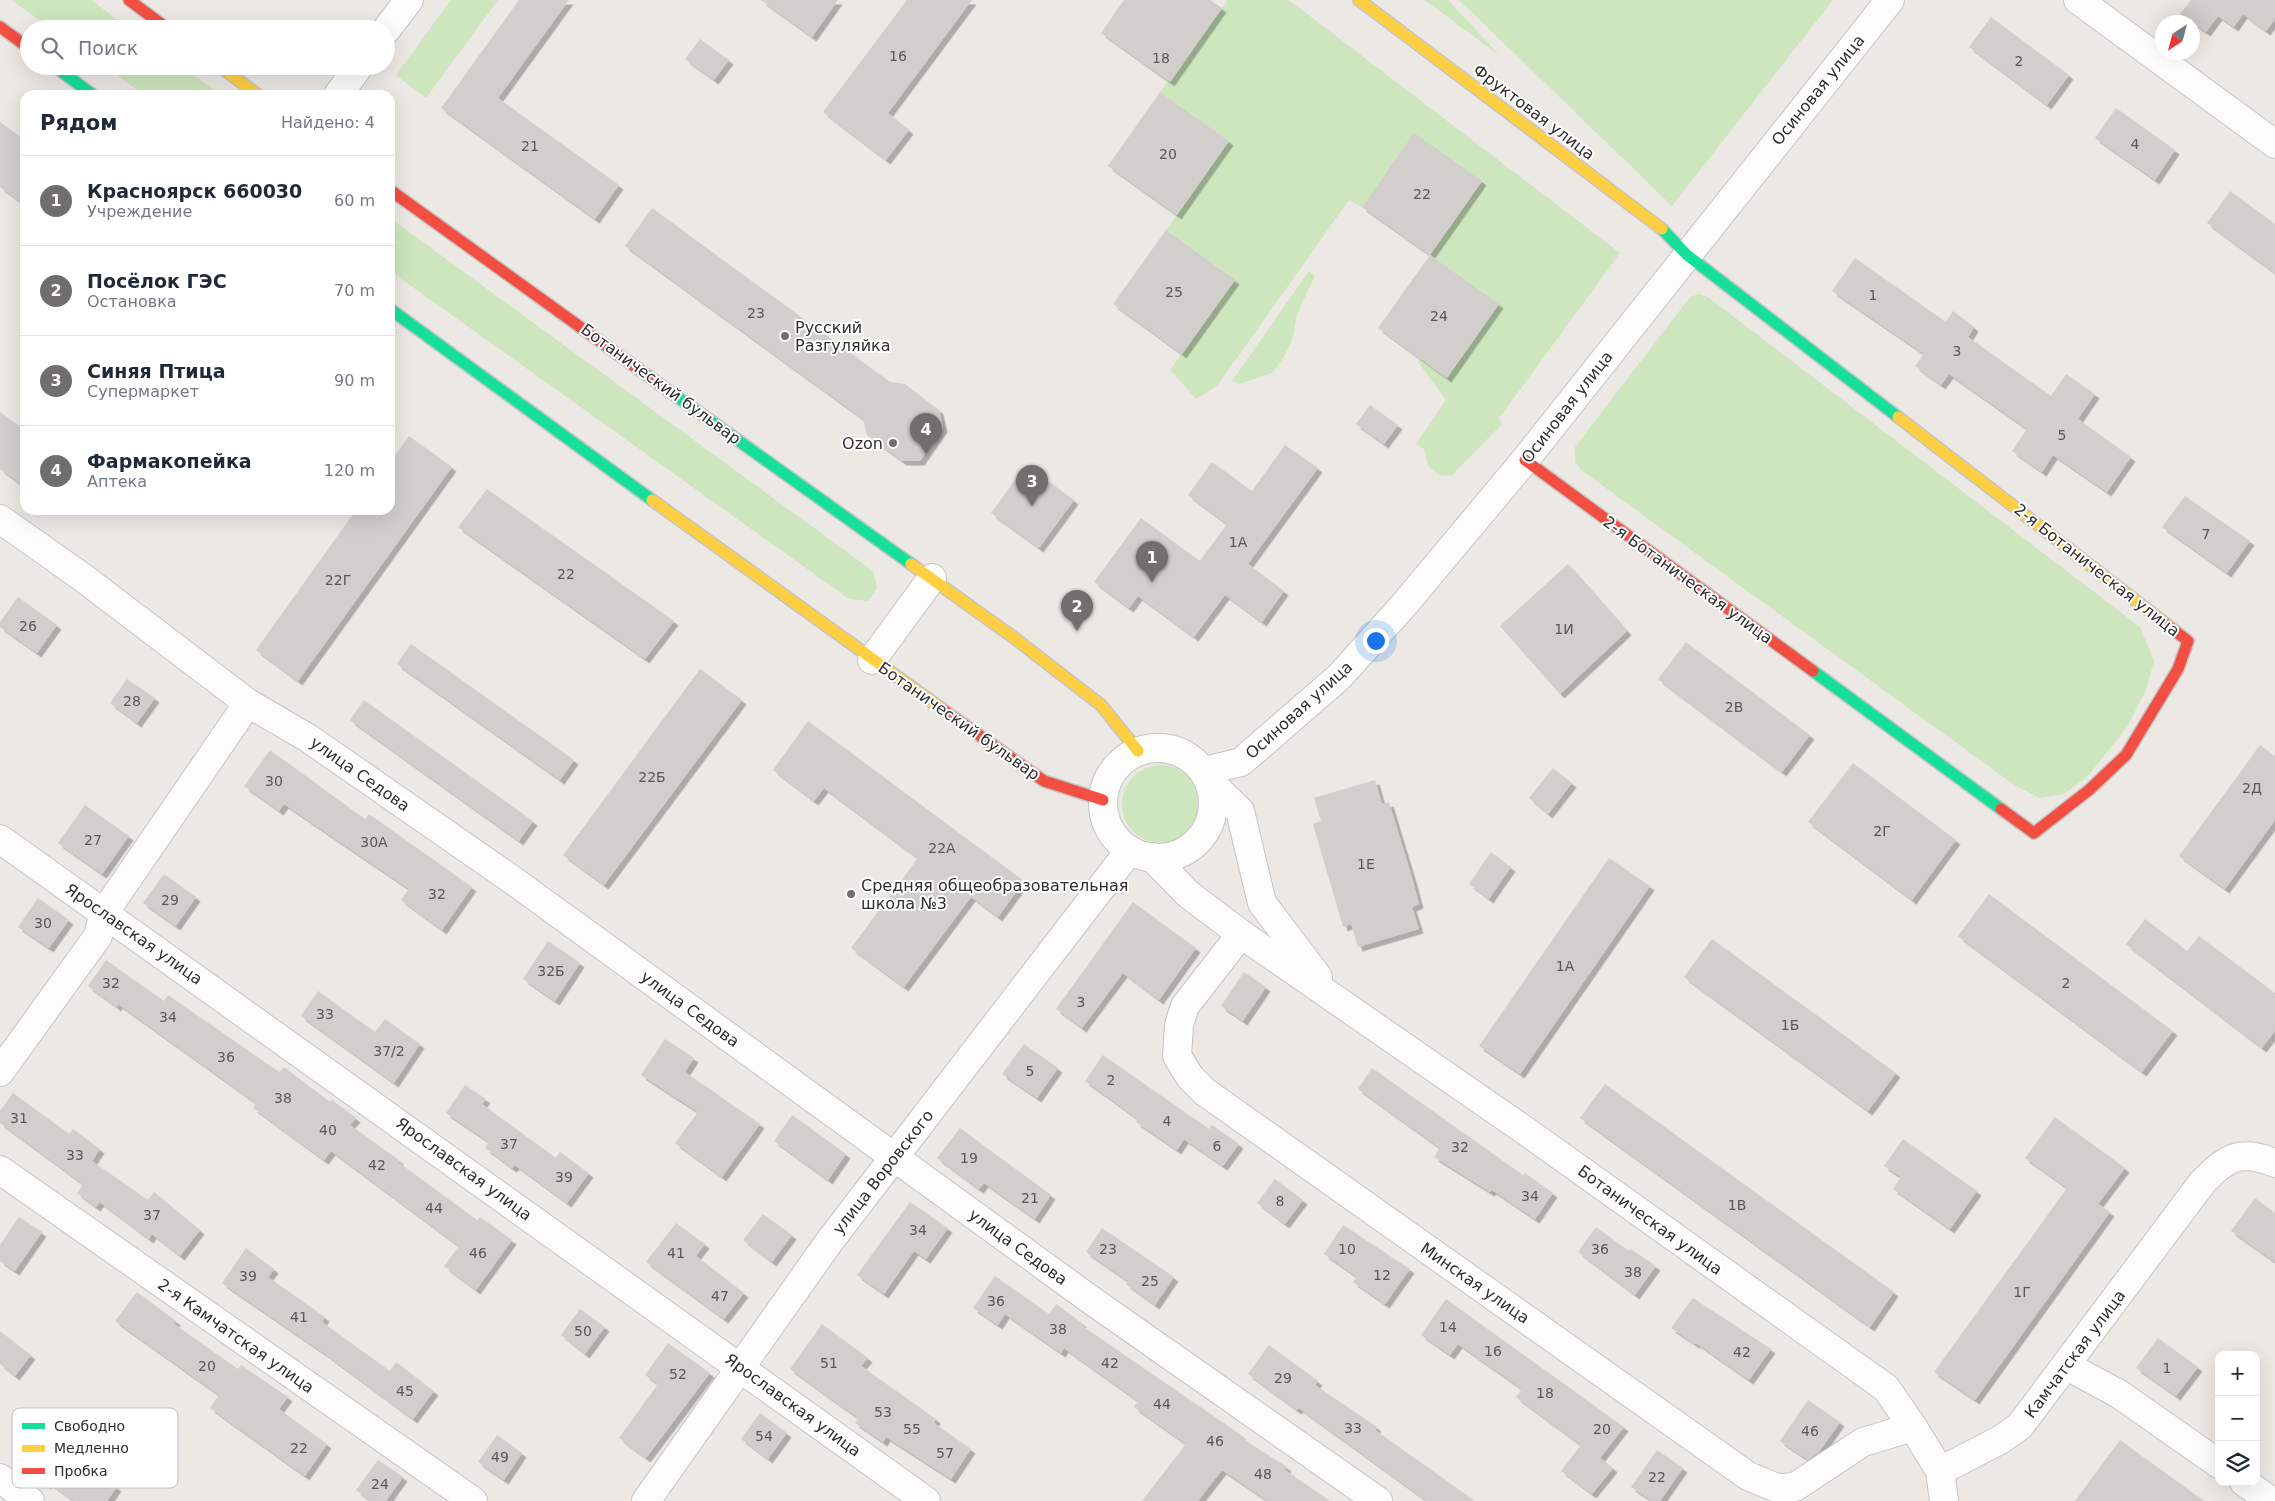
<!DOCTYPE html>
<html lang="ru">
<meta charset="utf-8">
<style>
body{margin:0;font-family:"DejaVu Sans",sans-serif;background:#f6f6f7;color:#1f2937}
.controls{position:absolute;right:15px;bottom:15px;display:grid;overflow:hidden;border-radius:10px;box-shadow:0 5px 20px #0002}
.controls button{width:45px;height:45px;display:grid;place-items:center;padding:0;border:0;border-bottom:1px solid #e0e1e3;background:#fff;color:#1f2937;font:25px sans-serif}
.compass{position:absolute;left:2155px;top:15px;width:45px;height:45px;border-radius:50%;background:#fff;box-shadow:0 5px 20px #0002;rotate:216deg}
.you{position:absolute;left:1375px;top:640px;width:18px;height:18px;margin:-12px;border:4px solid #fff;border-radius:50%;background:#1a73e8;box-shadow:0 0 0 8px #1a73e833}
.badge{display:grid;place-items:center;width:32px;height:32px;border-radius:50%;background:#706f6e;color:#fff;font-size:16px;font-weight:700}
.pin{position:absolute;translate:-50% -41px;filter:drop-shadow(0 1px 2px #0008)}
.pin::after{content:'';position:absolute;top:26px;width:18px;height:15px;background:inherit;clip-path:polygon(0 0,100% 0,50% 100%)}
.list{margin:0;padding:0;list-style:none}
h2{display:flex;justify-content:space-between;align-items:center;height:65px;margin:0;padding:0 20px;font-size:21px}
h2 small{font-size:16px;font-weight:400;color:#747a83}
.list li{display:grid;grid-template-columns:32px 1fr auto;gap:15px;align-items:center;box-sizing:border-box;height:90px;padding:0 20px;border-top:1px solid #e0e1e3}
.list b{display:block;font-size:19px;white-space:nowrap}
.list p{margin:0;font-size:16px;white-space:nowrap;color:#747a83}
.list em{font-size:16px;font-style:normal;color:#747a83}
.icon{flex:none;width:28px;height:28px;fill:none;stroke:currentColor;stroke-width:2;stroke-linecap:round;stroke-linejoin:round}
.map{position:relative;flex:none;width:2275px;height:1501px;overflow:hidden}
.search{position:absolute;background:#fff;box-shadow:0 5px 20px #0002;left:20px;top:20px;width:375px;height:55px;display:flex;align-items:center;gap:12px;box-sizing:border-box;padding:0 18px;border-radius:28px;color:#747a83;font-size:19px}
.panel{position:absolute;background:#fff;box-shadow:0 5px 20px #0002;left:20px;top:90px;width:375px;height:425px;border-radius:15px}
.map>svg:first-child{display:block}
.green{fill:#cee6be}
.building{fill:#d1cecb;filter:url(#shadow)}
.lines{fill:none;stroke-linecap:round;stroke-linejoin:round}
.street-casing{stroke:#c5c4c5;stroke-width:30}
.fast-casing{stroke:#c5c4c5;stroke-width:14}
.slow-casing{stroke:#c5c4c5;stroke-width:14}
.jam-casing{stroke:#c5c4c5;stroke-width:14}
.street{stroke:#fcfcfb;stroke-width:28}
.fast{stroke:#16e098;stroke-width:11}
.slow{stroke:#ffcf43;stroke-width:11}
.jam{stroke:#f24e42;stroke-width:11}
.poi-dot{fill:#706f6e;stroke:#fff;stroke-width:2}
.labels{text-anchor:middle;dominant-baseline:central;stroke-width:4;stroke-linejoin:round;paint-order:stroke}
.number-label{font-size:14px;fill:#585857}
.street-label{font-size:16px;fill:#2e2e2e;stroke:#fff}
.poi-label{font-size:16px;fill:#2e2e2e;stroke:#fff;text-anchor:start}
.key{fill:#fff;stroke:#c0c0c0;stroke-width:1}
.key-label{font-size:14px;fill:#2e2e2e}
</style>
<div class="map">
<svg width="2275" height="1501" viewBox="0 0 2275 1501">
<defs>
<filter id="shadow"><feDropShadow dx="4.5" dy="4.5" stdDeviation="0" flood-color="#0004"/></filter>
</defs>
<rect width="100%" height="100%" fill="#ece8e4"/>
<g class="green">
<polygon points="11,0 91,0 130,29 52,29"/>
<polygon points="451,0 498,0 426,98 396,75"/>
<polygon points="1228,0 1289,0 1620,253 1503,413 1498,417 1502,424 1452,475 1440,476 1428,466 1424,449 1416,444 1446,400 1418,362 1420,358 1447,377 1499,304 1430,255 1482,181 1414,134 1362,207 1349,200 1217,386 1196,399 1170,370 1234,280 1166,230 1229,141 1160,92"/>
<polygon points="1425,0 1448,0 1500,56"/>
<polygon points="1459,0 1833,0 1672,206"/>
<polygon points="104,66 182,66 221,95 144,95"/>
<polygon points="390,218 873,571 877,588 868,601 849,599 390,271"/>
<polygon points="1309,271 1315,276 1297,314 1293,337 1284,357 1272,373 1239,384 1232,381"/>
<polygon points="1699,294 1708,297 2140,627 2154,661 2146,690 2127,727 2088,776 2064,794 2039,798 2013,784 1581,470 1575,462 1575,447 1690,297"/>
<circle cx="1161" cy="804" r="39"/>
</g>
<g class="building">
<polygon points="519,0 569,0 498,98 619,185 595,219 441,108"/>
<polygon points="761,0 838,0 812,37"/>
<polygon points="907,0 972,0 888,113 909,130 886,160 823,112"/>
<polygon points="1124,0 1210,0 1222,8 1170,82 1101,33"/>
<polygon points="2191,0 2275,0 2275,19 2266,31 2243,14 2234,27 2218,16 2206,32 2180,14"/>
<polygon points="1991,17 2069,75 2047,105 1969,47"/>
<polygon points="700,39 729,60 714,80 685,59"/>
<polygon points="1160,92 1229,141 1177,215 1108,166"/>
<polygon points="2116,108 2175,150 2155,180 2095,138"/>
<polygon points="0,122 25,140 25,205 0,187"/>
<polygon points="1414,133 1482,181 1430,255 1362,207"/>
<polygon points="2230,191 2275,224 2275,273 2207,223"/>
<polygon points="652,208 890,382 905,384 939,410 943,428 920,461 902,461 867,435 863,419 625,246"/>
<polygon points="1166,230 1235,280 1182,354 1113,304"/>
<polygon points="1430,255 1499,304 1447,378 1378,328"/>
<polygon points="1855,258 1946,322 1953,311 1974,327 1968,337 2051,396 2066,374 2095,394 2078,419 2131,457 2107,492 2053,455 2042,472 2012,451 2027,429 1949,374 1941,385 1915,366 1924,354 1832,291"/>
<polygon points="1370,405 1398,425 1384,444 1356,424"/>
<polygon points="0,412 25,430 25,487 0,469"/>
<polygon points="409,436 452,467 298,681 256,650 356,510 390,510 390,463"/>
<polygon points="1285,445 1318,468 1248,564 1284,591 1262,622 1225,595 1194,637 1138,596 1129,608 1094,582 1141,518 1200,561 1227,524 1188,495 1212,462 1252,491"/>
<polygon points="1026,465 1074,500 1039,548 991,513"/>
<polygon points="487,489 674,621 645,659 458,527"/>
<polygon points="2185,496 2250,541 2227,573 2162,527"/>
<polygon points="1568,564 1627,631 1560,694 1500,626"/>
<polygon points="18,597 57,625 37,653 0,627 0,622"/>
<polygon points="1686,642 1810,735 1782,772 1658,679"/>
<polygon points="411,644 574,760 560,780 397,664"/>
<polygon points="700,669 742,700 604,885 563,855"/>
<polygon points="127,679 155,698 137,723 110,703"/>
<polygon points="364,700 533,821 519,841 350,720"/>
<polygon points="808,721 1024,881 998,917 971,897 904,987 851,948 918,858 824,788 814,801 773,770"/>
<polygon points="2260,745 2275,756 2275,820 2225,889 2179,856"/>
<polygon points="270,750 365,819 369,814 472,887 442,930 401,900 409,889 284,804 279,811 244,786"/>
<polygon points="1853,763 1956,840 1912,900 1808,822"/>
<polygon points="1553,768 1572,783 1548,814 1529,798"/>
<polygon points="1375,780 1382,804 1389,802 1413,881 1419,904 1412,907 1419,929 1358,947 1351,924 1343,927 1313,824 1321,821 1314,798"/>
<polygon points="85,805 129,836 102,874 58,843"/>
<polygon points="1491,852 1511,867 1489,899 1469,884"/>
<polygon points="1609,858 1650,886 1520,1074 1479,1046"/>
<polygon points="164,874 196,897 176,926 143,903"/>
<polygon points="1989,894 2173,1031 2142,1072 1958,936"/>
<polygon points="38,898 69,920 49,948 18,927"/>
<polygon points="1133,902 1196,948 1159,1000 1123,973 1082,1028 1056,1009"/>
<polygon points="2145,919 2187,951 2199,936 2275,993 2275,1031 2262,1048 2126,944"/>
<polygon points="1712,939 1896,1073 1868,1111 1684,977"/>
<polygon points="548,941 580,963 555,1001 523,979"/>
<polygon points="106,960 164,1001 168,995 279,1072 284,1067 330,1102 332,1100 356,1118 350,1125 399,1160 398,1162 477,1220 480,1217 512,1240 476,1290 444,1266 459,1246 331,1151 324,1160 253,1108 256,1103 118,1004 117,1007 88,986"/>
<polygon points="1244,972 1266,987 1243,1021 1221,1006"/>
<polygon points="318,991 375,1032 385,1019 420,1044 394,1083 301,1016"/>
<polygon points="665,1039 694,1058 685,1072 760,1124 722,1177 675,1143 698,1112 641,1075"/>
<polygon points="1024,1044 1058,1068 1037,1098 1002,1074"/>
<polygon points="1103,1055 1209,1129 1212,1125 1239,1144 1223,1166 1184,1139 1177,1150 1136,1122 1138,1119 1085,1081"/>
<polygon points="1372,1068 1523,1175 1525,1173 1553,1193 1535,1219 1492,1190 1490,1192 1434,1157 1440,1148 1358,1089"/>
<polygon points="1605,1084 1894,1292 1870,1327 1580,1118"/>
<polygon points="465,1085 486,1099 482,1104 556,1158 560,1152 589,1173 567,1203 515,1165 512,1168 485,1148 489,1142 446,1113"/>
<polygon points="13,1093 69,1134 73,1129 100,1149 92,1161 148,1200 154,1192 200,1230 180,1256 152,1234 149,1239 100,1202 96,1207 77,1193 83,1184 0,1123 0,1111"/>
<polygon points="792,1115 846,1154 828,1180 774,1141"/>
<polygon points="2055,1117 2125,1168 2098,1204 2110,1212 1975,1400 1934,1372 2067,1188 2025,1158"/>
<polygon points="960,1128 1051,1195 1035,1219 984,1183 979,1189 937,1158"/>
<polygon points="1903,1139 1977,1191 1950,1229 1893,1189 1901,1177 1884,1166"/>
<polygon points="1275,1179 1303,1200 1285,1224 1257,1203"/>
<polygon points="2255,1198 2275,1213 2275,1262 2231,1231"/>
<polygon points="910,1202 948,1228 926,1259 914,1251 884,1294 857,1275"/>
<polygon points="763,1214 792,1235 772,1262 743,1240"/>
<polygon points="19,1217 42,1232 15,1271 0,1261 0,1245"/>
<polygon points="676,1223 705,1244 696,1256 744,1293 724,1319 646,1262"/>
<polygon points="1343,1225 1410,1269 1385,1304 1353,1282 1357,1277 1324,1254"/>
<polygon points="1596,1227 1629,1251 1631,1249 1656,1266 1635,1295 1578,1252"/>
<polygon points="1102,1228 1174,1277 1155,1305 1126,1284 1128,1281 1086,1252"/>
<polygon points="246,1248 274,1269 268,1277 325,1317 322,1322 390,1371 396,1362 434,1391 413,1419 325,1354 222,1283"/>
<polygon points="995,1276 1049,1314 1056,1304 1082,1323 1081,1325 1241,1435 1240,1437 1287,1467 1285,1470 1330,1501 1268,1501 1222,1470 1198,1501 1142,1501 1186,1444 1134,1407 1138,1401 1064,1348 1061,1353 1005,1314 998,1325 973,1308"/>
<polygon points="137,1292 176,1321 174,1324 238,1369 241,1365 288,1397 279,1409 327,1444 305,1476 210,1408 219,1395 115,1321"/>
<polygon points="1693,1298 1771,1349 1749,1380 1696,1343 1695,1344 1671,1328"/>
<polygon points="1446,1299 1624,1427 1600,1458 1613,1468 1592,1494 1561,1471 1581,1445 1516,1397 1522,1389 1458,1344 1450,1355 1421,1335"/>
<polygon points="580,1309 605,1327 585,1354 561,1335"/>
<polygon points="822,1324 868,1358 861,1366 936,1419 934,1423 971,1449 951,1479 886,1437 883,1442 855,1423 858,1418 790,1369"/>
<polygon points="0,1331 31,1355 15,1376 0,1364"/>
<polygon points="2158,1338 2198,1367 2176,1396 2136,1368"/>
<polygon points="668,1343 710,1373 646,1458 619,1438 658,1384 645,1375"/>
<polygon points="1269,1345 1318,1381 1315,1385 1377,1427 1375,1430 1475,1501 1427,1501 1299,1408 1297,1410 1248,1374"/>
<polygon points="1808,1400 1840,1422 1819,1452 1808,1460 1780,1441"/>
<polygon points="760,1413 787,1433 768,1459 741,1439"/>
<polygon points="35,1426 79,1464 81,1461 117,1487 107,1501 74,1501 48,1482 46,1485 11,1455"/>
<polygon points="497,1435 522,1453 504,1480 478,1462"/>
<polygon points="2120,1440 2204,1501 2075,1501"/>
<polygon points="1657,1450 1683,1468 1660,1501 1652,1501 1631,1487"/>
<polygon points="378,1460 403,1477 386,1501 371,1501 356,1490"/>
</g>
<g class="lines">
<defs>
<g id="street">
<polyline points="2078,0 2275,144"/>
<polyline points="386,30 409,0"/>
<polyline points="338,95 359,66"/>
<polyline points="0,519 82,577 248,703 308,738 511,879 1091,1300 1378,1501"/>
<polyline points="872,660 932,578"/>
<circle cx="1158" cy="803" r="55"/>
<polyline points="1205,771 1241,762 1339,677 1403,606 1525,460 1890,0"/>
<polyline points="1209,781 1240,811 1262,903 1318,977"/>
<polyline points="0,839 926,1501"/>
<polyline points="1152,857 1188,894 1241,934 1530,1134 1886,1388 1913,1427 1940,1471 1944,1501"/>
<polyline points="1241,934 1185,1006 1179,1025 1177,1056 1190,1077 1205,1092 1748,1476 1777,1488 1795,1487 1863,1442 1913,1427"/>
<polyline points="0,1072 98,936 104,913 248,703"/>
<polyline points="0,1170 473,1501"/>
<polyline points="2067,1366 2119,1394 2219,1464"/>
<path d="M 1940,1471 L 2000,1440 L 2020,1426 L 2202,1183 C 2226,1157 2241,1149 2275,1163"/>
<polyline points="0,1478 30,1501"/>
<polyline points="2244,1482 2271,1501"/>
<polyline points="646,1501 829,1242 1130,850"/>
</g>
<g id="fast">
<polyline points="54,66 93,95"/>
<polyline points="1662,229 1687,255 1898,417"/>
<polyline points="390,309 652,500"/>
<polyline points="669,391 911,564"/>
<polyline points="1813,671 2001,809"/>
</g>
<g id="slow">
<polyline points="1359,0 1662,229"/>
<polyline points="219,66 258,95"/>
<polyline points="1898,417 2166,624"/>
<polyline points="652,500 942,709"/>
<polyline points="911,564 1013,637 1101,705 1138,751"/>
</g>
<g id="jam">
<polyline points="129,0 168,29"/>
<polyline points="0,27 29,48"/>
<polyline points="390,190 669,391"/>
<polyline points="1525,460 1813,671"/>
<polyline points="942,709 1044,781 1103,800"/>
<polyline points="2001,809 2034,833 2089,790 2126,755 2178,669 2188,641 2166,624"/>
</g>
</defs>
<use href="#street" class="street-casing"/>
<use href="#fast" class="fast-casing"/>
<use href="#slow" class="slow-casing"/>
<use href="#jam" class="jam-casing"/>
<use href="#street" class="street"/>
<use href="#fast" class="fast"/>
<use href="#slow" class="slow"/>
<use href="#jam" class="jam"/>
</g>
<g class="poi-dot">
<circle cx="785" cy="336" r="5"/>
<circle cx="893" cy="443" r="5"/>
<circle cx="851" cy="894" r="5"/>
</g>
<g class="labels">
<g class="number-label">
<text x="898" y="56">16</text>
<text x="1161" y="58">18</text>
<text x="2019" y="61">2</text>
<text x="2135" y="144">4</text>
<text x="530" y="146">21</text>
<text x="1168" y="154">20</text>
<text x="1422" y="194">22</text>
<text x="1174" y="292">25</text>
<text x="1873" y="295">1</text>
<text x="756" y="313">23</text>
<text x="1439" y="316">24</text>
<text x="1957" y="351">3</text>
<text x="2062" y="435">5</text>
<text x="2206" y="534">7</text>
<text x="1238" y="542">1А</text>
<text x="566" y="574">22</text>
<text x="338" y="580">22Г</text>
<text x="28" y="626">26</text>
<text x="1564" y="629">1И</text>
<text x="132" y="701">28</text>
<text x="1734" y="707">2В</text>
<text x="652" y="777">22Б</text>
<text x="274" y="781">30</text>
<text x="2252" y="788">2Д</text>
<text x="1882" y="831">2Г</text>
<text x="93" y="840">27</text>
<text x="374" y="842">30А</text>
<text x="942" y="848">22А</text>
<text x="1366" y="864">1Е</text>
<text x="437" y="894">32</text>
<text x="170" y="900">29</text>
<text x="43" y="923">30</text>
<text x="1565" y="966">1А</text>
<text x="551" y="971">32Б</text>
<text x="111" y="983">32</text>
<text x="2066" y="983">2</text>
<text x="1081" y="1002">3</text>
<text x="325" y="1014">33</text>
<text x="168" y="1017">34</text>
<text x="1790" y="1025">1Б</text>
<text x="389" y="1051">37/2</text>
<text x="226" y="1057">36</text>
<text x="1030" y="1071">5</text>
<text x="1111" y="1080">2</text>
<text x="283" y="1098">38</text>
<text x="19" y="1118">31</text>
<text x="1167" y="1121">4</text>
<text x="328" y="1130">40</text>
<text x="509" y="1144">37</text>
<text x="1217" y="1146">6</text>
<text x="1460" y="1147">32</text>
<text x="75" y="1155">33</text>
<text x="969" y="1158">19</text>
<text x="377" y="1165">42</text>
<text x="564" y="1177">39</text>
<text x="1530" y="1196">34</text>
<text x="1030" y="1198">21</text>
<text x="1280" y="1201">8</text>
<text x="1737" y="1205">1В</text>
<text x="434" y="1208">44</text>
<text x="152" y="1215">37</text>
<text x="918" y="1230">34</text>
<text x="1108" y="1249">23</text>
<text x="1347" y="1249">10</text>
<text x="1600" y="1249">36</text>
<text x="478" y="1253">46</text>
<text x="676" y="1253">41</text>
<text x="1633" y="1272">38</text>
<text x="1382" y="1275">12</text>
<text x="248" y="1276">39</text>
<text x="1150" y="1281">25</text>
<text x="2022" y="1292">1Г</text>
<text x="720" y="1296">47</text>
<text x="996" y="1301">36</text>
<text x="299" y="1317">41</text>
<text x="1448" y="1327">14</text>
<text x="1058" y="1329">38</text>
<text x="583" y="1331">50</text>
<text x="1493" y="1351">16</text>
<text x="1742" y="1352">42</text>
<text x="829" y="1363">51</text>
<text x="1110" y="1363">42</text>
<text x="207" y="1366">20</text>
<text x="2167" y="1368">1</text>
<text x="678" y="1374">52</text>
<text x="1283" y="1378">29</text>
<text x="405" y="1391">45</text>
<text x="1545" y="1393">18</text>
<text x="1162" y="1404">44</text>
<text x="883" y="1412">53</text>
<text x="1353" y="1428">33</text>
<text x="912" y="1429">55</text>
<text x="1602" y="1429">20</text>
<text x="1810" y="1431">46</text>
<text x="764" y="1436">54</text>
<text x="1215" y="1441">46</text>
<text x="299" y="1448">22</text>
<text x="945" y="1453">57</text>
<text x="500" y="1457">49</text>
<text x="1263" y="1474">48</text>
<text x="1657" y="1477">22</text>
<text x="380" y="1484">24</text>
</g>
<g class="street-label">
<text transform="translate(1818 90) rotate(-51)">Осиновая улица</text>
<text transform="translate(1534 112) rotate(37)">Фруктовая улица</text>
<text transform="translate(661 384) rotate(36)">Ботанический бульвар</text>
<text transform="translate(1567 407) rotate(-52)">Осиновая улица</text>
<text transform="translate(2097 570) rotate(38)">2-я Ботаническая улица</text>
<text transform="translate(1688 580) rotate(36)">2-я Ботаническая улица</text>
<text transform="translate(1299 710) rotate(-42)">Осиновая улица</text>
<text transform="translate(959 721) rotate(35)">Ботанический бульвар</text>
<text transform="translate(360 774) rotate(35)">улица Седова</text>
<text transform="translate(134 934) rotate(35)">Ярославская улица</text>
<text transform="translate(690 1009) rotate(36)">улица Седова</text>
<text transform="translate(464 1169) rotate(36)">Ярославская улица</text>
<text transform="translate(883 1172) rotate(-52)">улица Воровского</text>
<text transform="translate(1650 1220) rotate(36)">Ботаническая улица</text>
<text transform="translate(1018 1247) rotate(36)">улица Седова</text>
<text transform="translate(1475 1283) rotate(35)">Минская улица</text>
<text transform="translate(236 1336) rotate(35)">2-я Камчатская улица</text>
<text transform="translate(2075 1354) rotate(-53)">Камчатская улица</text>
<text transform="translate(793 1405) rotate(36)">Ярославская улица</text>
</g>
<g class="poi-label">
<text x="795" y="327">Русский<tspan x="795" dy="18">Разгуляйка</tspan></text>
<text x="883" y="443" text-anchor="end">Ozon</text>
<text x="861" y="885">Средняя общеобразовательная<tspan x="861" dy="18">школа №3</tspan></text>
</g>
</g>
<rect x="12" y="1408" width="166" height="80" rx="8" class="key"/>
<rect x="22" y="1423" width="23" height="6" fill="#16e098"/>
<rect x="22" y="1445" width="23" height="7" fill="#ffcf43"/>
<rect x="22" y="1468" width="23" height="6" fill="#f24e42"/>
<g class="key-label">
<text x="54" y="1431">Свободно</text>
<text x="54" y="1453">Медленно</text>
<text x="54" y="1476">Пробка</text>
</g>
</svg>
<div class="controls">
<button>+</button>
<button>−</button>
<button><svg class="icon" aria-label="layers" viewBox="0 0 24 24"><path d="M12 4l9 5-9 5-9-5zM3 14l9 5 9-5"/></svg></button>
</div>
<svg class="compass" viewBox="-18 -18 36 36"><path d="M0-13l5 13h-10z" fill="#e53935"/><path d="M0 13l5-13h-10z" fill="#747a83"/></svg>
<div class="you"></div>
<div class="pin badge" style="left:1152px;top:582px">1</div>
<div class="pin badge" style="left:1077px;top:631px">2</div>
<div class="pin badge" style="left:1032px;top:506px">3</div>
<div class="pin badge" style="left:926px;top:454px">4</div>
<div class="search"><svg class="icon" aria-label="search" viewBox="0 0 24 24"><circle cx="10" cy="10" r="6"/><path d="M15 15l6 6"/></svg>Поиск</div>
<section class="panel">
<h2>Рядом<small>Найдено: 4</small></h2>
<ul class="list">
<li><span class="badge">1</span><div><b>Красноярск 660030</b><p>Учреждение</p></div><em>60 m</em></li>
<li><span class="badge">2</span><div><b>Посёлок ГЭС</b><p>Остановка</p></div><em>70 m</em></li>
<li><span class="badge">3</span><div><b>Синяя Птица</b><p>Супермаркет</p></div><em>90 m</em></li>
<li><span class="badge">4</span><div><b>Фармакопейка</b><p>Аптека</p></div><em>120 m</em></li>
</ul>
</section>
</div>
